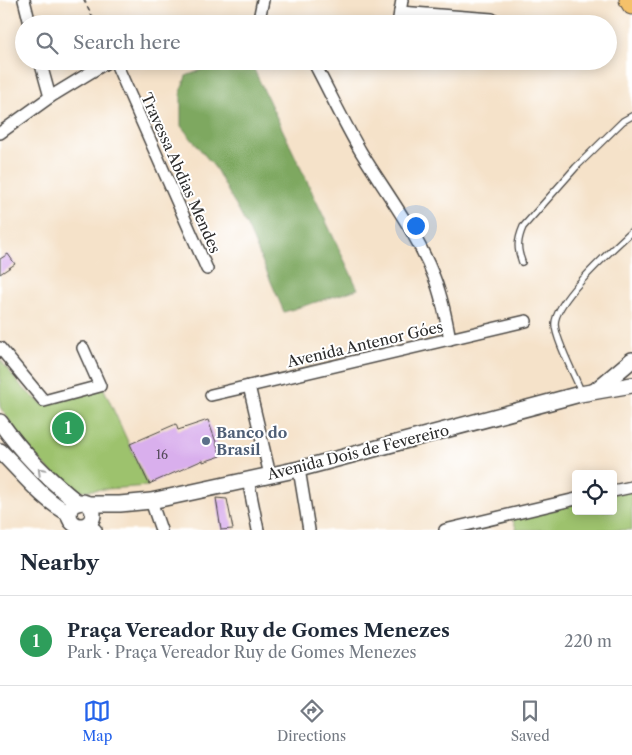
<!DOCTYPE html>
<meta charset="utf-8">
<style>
body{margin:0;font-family:"Libre Caslon Text",serif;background:#f2f2f3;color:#1f2937}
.controls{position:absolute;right:15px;bottom:15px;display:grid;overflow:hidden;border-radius:5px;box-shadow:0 2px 12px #0003}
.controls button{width:45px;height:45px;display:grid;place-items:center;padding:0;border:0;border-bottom:1px solid #e0e1e3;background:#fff;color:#1f2937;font:25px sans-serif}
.you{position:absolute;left:415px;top:225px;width:18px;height:18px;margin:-12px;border:4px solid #fff;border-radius:50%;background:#1a73e8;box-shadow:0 0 0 8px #1a73e833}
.badge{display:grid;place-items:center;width:32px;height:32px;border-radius:50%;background:#2563eb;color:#fff;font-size:16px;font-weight:700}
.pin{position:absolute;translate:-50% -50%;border:2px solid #fff;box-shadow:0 1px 5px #0006}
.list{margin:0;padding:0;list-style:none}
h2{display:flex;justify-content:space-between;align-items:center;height:65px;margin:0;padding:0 20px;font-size:21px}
h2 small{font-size:16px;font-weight:400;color:#747a83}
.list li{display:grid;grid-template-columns:32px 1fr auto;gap:15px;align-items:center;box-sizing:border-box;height:90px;padding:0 20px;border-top:1px solid #e0e1e3}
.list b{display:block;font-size:19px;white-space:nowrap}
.list p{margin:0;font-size:16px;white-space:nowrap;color:#747a83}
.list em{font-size:16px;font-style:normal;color:#747a83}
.icon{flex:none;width:28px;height:28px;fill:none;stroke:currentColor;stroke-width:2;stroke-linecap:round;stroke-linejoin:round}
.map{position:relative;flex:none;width:632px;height:530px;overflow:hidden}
.search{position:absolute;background:#fff;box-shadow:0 2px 12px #0003;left:15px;right:15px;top:15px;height:55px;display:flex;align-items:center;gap:12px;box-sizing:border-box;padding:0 18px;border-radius:28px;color:#747a83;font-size:19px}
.sheet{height:155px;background:#fff}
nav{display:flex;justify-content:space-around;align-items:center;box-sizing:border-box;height:70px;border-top:1px solid #e0e1e3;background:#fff;font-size:14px;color:#747a83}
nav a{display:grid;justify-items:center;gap:2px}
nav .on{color:#2563eb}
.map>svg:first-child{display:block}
.green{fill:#9dc26d;stroke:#64764c}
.forest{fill:#7ea860;stroke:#546a46}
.building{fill:#d9afed}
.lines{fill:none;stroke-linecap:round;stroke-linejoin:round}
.service-casing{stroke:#494643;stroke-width:8}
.minor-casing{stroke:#494643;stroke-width:14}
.tertiary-casing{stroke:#494643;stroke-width:18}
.primary-casing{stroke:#494643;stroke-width:21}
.path{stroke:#494643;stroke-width:2;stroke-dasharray:4 4;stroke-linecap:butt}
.service{stroke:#fff;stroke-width:5.5}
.minor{stroke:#fff;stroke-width:11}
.tertiary{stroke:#fff;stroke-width:15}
.primary{stroke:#f5c16b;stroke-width:19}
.oneway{stroke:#a0a0a0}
.service-dot{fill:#5c6f8a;stroke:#fff;stroke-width:2}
.labels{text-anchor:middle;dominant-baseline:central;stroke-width:4;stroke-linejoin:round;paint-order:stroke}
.number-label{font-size:12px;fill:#564c5c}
.street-label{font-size:15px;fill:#2b2b2b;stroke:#fff}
.service-label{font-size:15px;font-weight:bold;fill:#4e5e75;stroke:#fff;text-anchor:start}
</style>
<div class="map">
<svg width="632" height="530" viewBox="0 0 632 530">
<rect width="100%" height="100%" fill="#fff"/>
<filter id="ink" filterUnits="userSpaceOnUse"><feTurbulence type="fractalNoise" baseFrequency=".02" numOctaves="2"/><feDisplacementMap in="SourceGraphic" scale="10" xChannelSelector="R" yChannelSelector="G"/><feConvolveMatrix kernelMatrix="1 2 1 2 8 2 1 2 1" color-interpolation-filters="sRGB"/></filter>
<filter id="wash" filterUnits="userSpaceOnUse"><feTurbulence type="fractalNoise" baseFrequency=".0096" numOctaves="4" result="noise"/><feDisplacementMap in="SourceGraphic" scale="20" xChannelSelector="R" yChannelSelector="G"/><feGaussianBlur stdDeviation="1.12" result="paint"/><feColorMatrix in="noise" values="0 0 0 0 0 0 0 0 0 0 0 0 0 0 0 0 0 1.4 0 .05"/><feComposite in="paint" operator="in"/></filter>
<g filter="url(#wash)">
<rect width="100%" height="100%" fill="#f5e2c9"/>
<g class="green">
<path d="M 0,359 C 15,379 22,390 43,404 L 103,387 L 148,486 L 78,491 L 65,486 L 29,449 L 0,407 Z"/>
<polygon points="632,490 632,530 517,530 512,518 576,503 576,511 613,511 613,494"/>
</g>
<polygon class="forest" points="225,61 250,61 358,289 284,312 248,228 216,169 181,126 181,92 186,76"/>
<g id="blocks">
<g class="building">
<polygon points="8,254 15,264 0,274 0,259"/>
<polygon points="208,420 221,456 203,462 203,460 149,484 130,444 176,424 178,430"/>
<polygon points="216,498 227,499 233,529 221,530"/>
</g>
</g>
</g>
<g filter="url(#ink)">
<use href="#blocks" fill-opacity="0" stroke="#494643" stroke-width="1"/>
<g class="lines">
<defs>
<g id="service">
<path d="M 522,262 C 517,249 517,241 523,227 L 576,167 L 623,121 L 632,116"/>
<path d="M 580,394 L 580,389 C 574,374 555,338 555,324 C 555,300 614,248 632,231"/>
</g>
<g id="minor">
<polyline points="24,0 30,24"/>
<polyline points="400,12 492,19"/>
<polyline points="258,24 263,0"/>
<polyline points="398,24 402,0"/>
<polyline points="40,61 50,97"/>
<polyline points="115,61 207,269"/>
<path d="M 313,61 C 329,91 344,123 361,152 C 386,193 416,231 434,277 C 442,297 446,318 450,339"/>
<polyline points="0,133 50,97 109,61"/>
<polyline points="0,348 44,401 100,386 83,348"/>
<polyline points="249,386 270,475"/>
<polyline points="211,395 526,321"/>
<polyline points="299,469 309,530"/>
<polyline points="248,480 258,530"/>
<polyline points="613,491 632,487"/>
<polyline points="151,501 161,530"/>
<polyline points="88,523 96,530"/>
<polyline points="445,530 576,499"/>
</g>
<g id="tertiary">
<polyline points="595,391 632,360"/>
<path d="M 0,422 C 22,453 48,479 78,503"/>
<path d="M 0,451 C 21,471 43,501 69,513"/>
<circle cx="81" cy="514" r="12"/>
<polyline points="88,504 120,504 151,501 299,469 580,394 632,385"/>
</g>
<polyline id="primary" points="629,0 632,5"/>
</defs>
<use href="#service" class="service-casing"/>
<use href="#minor" class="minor-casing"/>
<use href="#tertiary" class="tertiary-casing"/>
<use href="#primary" class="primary-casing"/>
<polyline class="path" points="84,0 96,24"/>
<use href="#service" class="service"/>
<use href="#minor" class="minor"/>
<use href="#tertiary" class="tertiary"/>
<use href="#primary" class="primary"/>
</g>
<defs><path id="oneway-chevron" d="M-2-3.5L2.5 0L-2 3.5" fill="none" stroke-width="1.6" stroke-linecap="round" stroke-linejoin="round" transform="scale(1.25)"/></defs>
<use class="oneway" href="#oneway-chevron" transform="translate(41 471) rotate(-135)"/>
</g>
<circle class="service-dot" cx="206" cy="441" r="5"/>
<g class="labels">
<g class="number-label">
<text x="162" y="454">16</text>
</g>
<g class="street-label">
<text transform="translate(181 173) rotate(66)">Travessa Abdias Mendes</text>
<text transform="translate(365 344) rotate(-13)">Avenida Antenor Góes</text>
<text transform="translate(358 452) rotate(-14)">Avenida Dois de Fevereiro</text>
</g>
<g class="service-label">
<text x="216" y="432">Banco do<tspan x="216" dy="17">Brasil</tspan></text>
</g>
</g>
</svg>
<div class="controls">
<button><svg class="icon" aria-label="locate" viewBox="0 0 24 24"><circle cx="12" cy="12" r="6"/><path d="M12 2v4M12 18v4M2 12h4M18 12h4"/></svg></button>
</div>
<div class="you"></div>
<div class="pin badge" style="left:68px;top:428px;background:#2e9e5b">1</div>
<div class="search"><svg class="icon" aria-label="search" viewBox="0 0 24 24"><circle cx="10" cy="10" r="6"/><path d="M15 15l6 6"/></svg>Search here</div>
</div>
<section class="sheet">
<h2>Nearby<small></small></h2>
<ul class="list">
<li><span class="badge" style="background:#2e9e5b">1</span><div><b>Praça Vereador Ruy de Gomes Menezes</b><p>Park · Praça Vereador Ruy de Gomes Menezes</p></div><em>220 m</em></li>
</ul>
</section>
<nav>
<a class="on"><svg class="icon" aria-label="map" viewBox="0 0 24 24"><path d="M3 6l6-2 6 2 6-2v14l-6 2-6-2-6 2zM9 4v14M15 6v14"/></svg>Map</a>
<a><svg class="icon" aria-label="directions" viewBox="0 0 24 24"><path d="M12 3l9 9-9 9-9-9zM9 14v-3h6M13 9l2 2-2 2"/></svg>Directions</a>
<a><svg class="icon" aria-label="saved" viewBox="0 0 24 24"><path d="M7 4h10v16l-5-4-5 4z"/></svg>Saved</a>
</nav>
